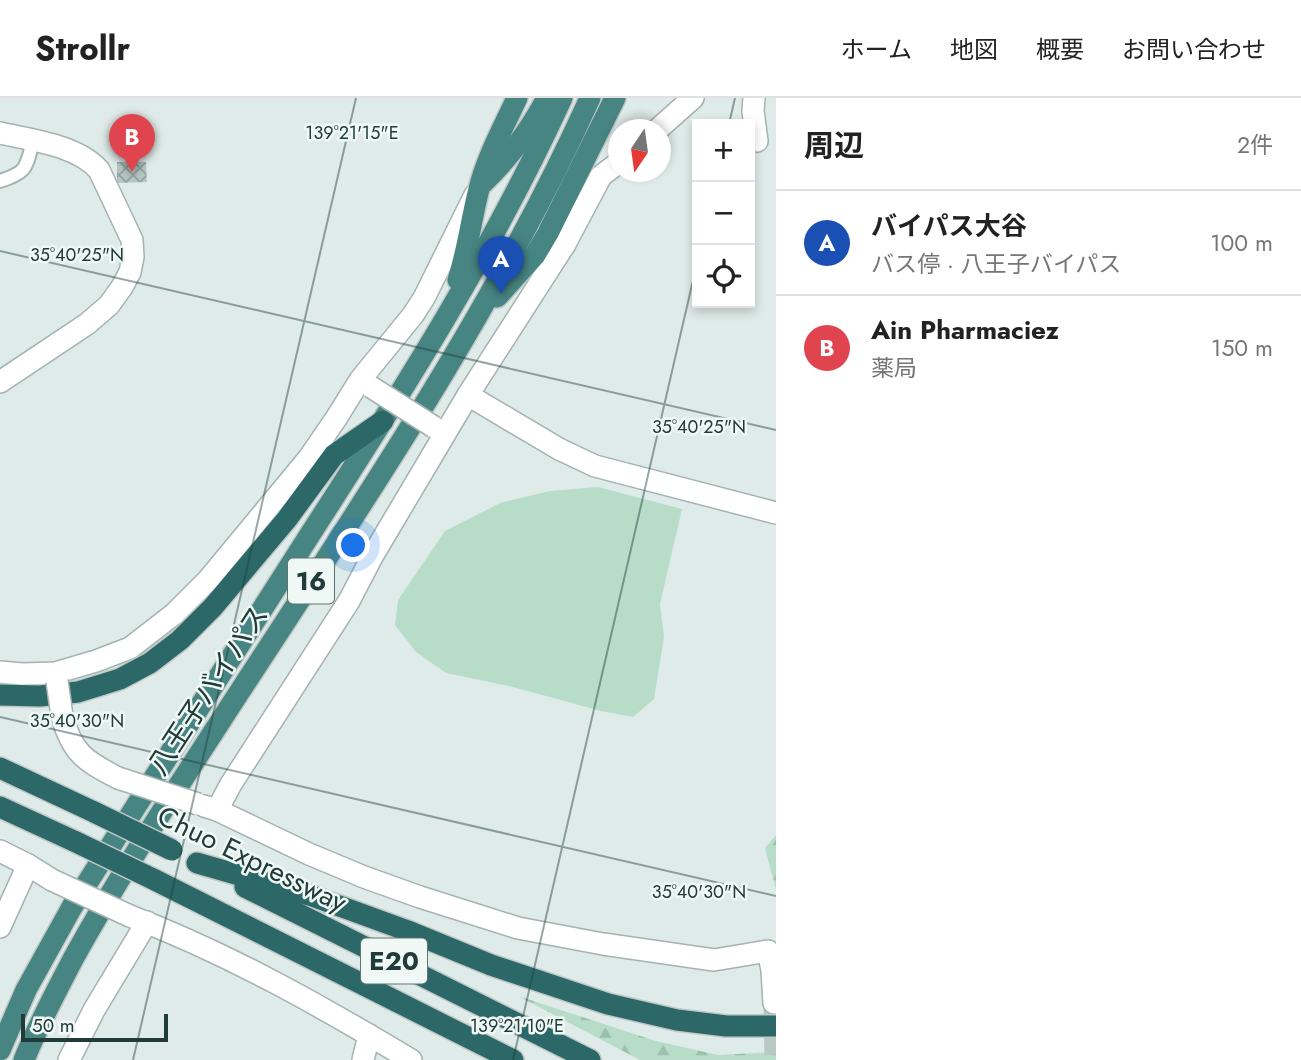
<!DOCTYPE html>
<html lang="ja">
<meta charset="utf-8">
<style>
body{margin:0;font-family:Jost,"Noto Sans JP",sans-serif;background:#f6f6f6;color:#222}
.controls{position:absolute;right:21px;top:21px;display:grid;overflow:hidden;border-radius:0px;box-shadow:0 4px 10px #0003}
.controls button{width:63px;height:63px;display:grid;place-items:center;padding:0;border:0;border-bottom:2px solid #e0e0e0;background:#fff;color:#222;font:35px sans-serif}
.compass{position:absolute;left:608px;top:21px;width:63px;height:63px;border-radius:50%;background:#fff;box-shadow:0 4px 10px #0003;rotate:193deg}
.scale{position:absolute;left:21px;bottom:18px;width:147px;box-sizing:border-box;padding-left:7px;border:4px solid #203b39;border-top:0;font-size:19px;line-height:24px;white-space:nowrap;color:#203b39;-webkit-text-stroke:5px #f0f8f5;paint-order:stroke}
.you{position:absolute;left:354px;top:448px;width:24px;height:24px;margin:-18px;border:5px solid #fff;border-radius:50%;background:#1a73e8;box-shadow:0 0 0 10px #1a73e833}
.badge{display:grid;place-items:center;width:46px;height:46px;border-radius:50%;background:#0f766e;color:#fff;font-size:23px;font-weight:700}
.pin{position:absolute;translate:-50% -58px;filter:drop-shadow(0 2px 4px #0008)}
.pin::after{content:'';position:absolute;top:37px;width:24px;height:21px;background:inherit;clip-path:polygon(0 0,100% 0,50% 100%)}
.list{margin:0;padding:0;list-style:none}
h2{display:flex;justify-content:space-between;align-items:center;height:91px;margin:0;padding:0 28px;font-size:30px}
h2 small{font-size:23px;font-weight:400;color:#767676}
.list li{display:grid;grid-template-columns:46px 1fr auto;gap:21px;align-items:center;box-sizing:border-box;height:105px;padding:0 28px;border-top:2px solid #e0e0e0}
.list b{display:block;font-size:26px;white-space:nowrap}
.list p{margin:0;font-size:23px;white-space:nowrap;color:#767676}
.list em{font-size:23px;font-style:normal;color:#767676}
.icon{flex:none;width:38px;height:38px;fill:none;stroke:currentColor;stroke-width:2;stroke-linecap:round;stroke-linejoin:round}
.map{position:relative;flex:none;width:776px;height:962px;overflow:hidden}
header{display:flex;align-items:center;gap:42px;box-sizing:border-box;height:98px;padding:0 35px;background:#fff;border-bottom:2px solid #e0e0e0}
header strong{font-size:33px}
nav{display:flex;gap:38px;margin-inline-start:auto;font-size:24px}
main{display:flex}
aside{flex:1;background:#fff}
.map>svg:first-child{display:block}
.forest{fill:url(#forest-firs)}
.pitch{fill:#b7ddc9}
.building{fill:url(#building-cross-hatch)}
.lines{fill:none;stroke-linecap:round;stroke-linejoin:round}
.minor-tunnel{stroke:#b9c8c5;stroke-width:21;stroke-dasharray:21 10;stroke-linecap:butt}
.service-casing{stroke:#a2b3b0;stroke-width:16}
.minor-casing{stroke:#a2b3b0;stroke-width:24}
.trunk-casing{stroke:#c1c8c8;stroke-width:24}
.motorway-casing{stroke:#c1c8c8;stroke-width:24}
.service{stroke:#fff;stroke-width:12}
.minor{stroke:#fff;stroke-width:21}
.trunk{stroke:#478582;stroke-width:21}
.motorway{stroke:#2b6867;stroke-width:21}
.minor-bridge-casing{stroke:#a2b3b0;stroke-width:24;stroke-linecap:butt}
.motorway-bridge-casing{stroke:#c1c8c8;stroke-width:24;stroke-linecap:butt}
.minor-bridge{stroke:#fff;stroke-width:21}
.motorway-bridge{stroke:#2b6867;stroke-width:21}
.ticks{fill:none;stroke:#203b39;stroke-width:2;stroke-opacity:0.45}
.labels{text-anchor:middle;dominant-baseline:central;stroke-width:5;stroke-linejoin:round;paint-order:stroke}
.shield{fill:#f0f8f5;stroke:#5e7471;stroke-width:2}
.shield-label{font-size:26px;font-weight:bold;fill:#203b39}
.street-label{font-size:28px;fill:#203b39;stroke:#f0f8f5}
.ticks-label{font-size:18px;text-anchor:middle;fill:#203b39;stroke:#f0f8f5;stroke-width:5;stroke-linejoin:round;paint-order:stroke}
</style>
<header>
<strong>Strollr</strong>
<nav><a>ホーム</a><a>地図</a><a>概要</a><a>お問い合わせ</a></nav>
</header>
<main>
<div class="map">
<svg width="776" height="962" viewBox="0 0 776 962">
<defs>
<pattern id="forest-firs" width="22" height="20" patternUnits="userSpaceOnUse" patternTransform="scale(1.75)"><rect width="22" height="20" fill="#b7ddc9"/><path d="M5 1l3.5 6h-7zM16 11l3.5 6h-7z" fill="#9dbfad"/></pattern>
<pattern id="building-cross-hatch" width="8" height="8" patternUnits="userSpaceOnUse" patternTransform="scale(1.75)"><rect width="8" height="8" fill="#b5c6c2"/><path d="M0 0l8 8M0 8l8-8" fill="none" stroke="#93a29f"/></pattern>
</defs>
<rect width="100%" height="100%" fill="#dfebe8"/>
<g class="forest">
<polygon points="776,737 776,792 765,750"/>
<polygon points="518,898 656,943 718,957 776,954 776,962 640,962"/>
</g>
<polygon class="pitch" points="598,389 682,411 660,506 664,539 654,601 633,619 601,613 513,589 446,575 416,554 395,527 398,502 445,433 500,405 550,393"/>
<polygon class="building" points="117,64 146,64 147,84 117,85"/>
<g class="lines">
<polyline class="minor-tunnel" points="774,905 775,962"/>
<defs>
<path id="service" d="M 0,83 C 28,74 26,69 33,43"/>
<g id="minor">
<polyline points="754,0 753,13 757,43"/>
<polyline points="657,32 693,0"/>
<path d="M 0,35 C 31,42 77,47 99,72 L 132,142 L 133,159 L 130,174 L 122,189 L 109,207 L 87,226 L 0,284"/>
<polyline points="565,146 601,78 618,65"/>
<polyline points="468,297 559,351 595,368 776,415"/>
<polyline points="0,574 22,576 55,575 96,563 130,550 174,516 208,482 309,360 337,319 360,282 413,217 424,200 475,97"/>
<path d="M 62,618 C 72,655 85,663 118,680"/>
<polyline points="204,708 217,712 309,756 364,779 420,799 518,830 603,846 714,862 768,853 772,872 774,905"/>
<polyline points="217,712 231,686 349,503 373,457 468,297 565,146 548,135"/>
<polyline points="0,753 28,767 52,782"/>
<path d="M 130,818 C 229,856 321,908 411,962"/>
<polyline points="0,829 28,767"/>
<polyline points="69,962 94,912 147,824"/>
<polyline points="363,962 369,937"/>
</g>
<g id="trunk">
<path d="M 483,85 C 509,60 530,32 547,0"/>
<path d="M 458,182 C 468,151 471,122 479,91 C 487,59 503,30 517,0"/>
<polyline points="497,199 535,157 548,135 615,0"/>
<path d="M 0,952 L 26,892 L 72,809 C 151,684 231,560 311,435 C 402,294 492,153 562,0"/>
<path d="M 24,962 C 38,927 56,894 73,861 C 117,781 168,704 218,627 C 350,423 490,222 590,0"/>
</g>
<g id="motorway">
<polyline points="0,597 40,598 78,594 120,581 150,565 180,542 213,509 287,421 334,357 383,323"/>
<polyline points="0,670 94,714"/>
<polyline points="0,709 76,744"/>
<polyline points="197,765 312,798 408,833 491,867 608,906 677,922 726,928 776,928"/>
<polyline points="153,781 513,962"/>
<polyline points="245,789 590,962"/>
</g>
</defs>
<use href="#service" class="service-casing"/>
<use href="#minor" class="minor-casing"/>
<use href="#trunk" class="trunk-casing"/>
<use href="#motorway" class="motorway-casing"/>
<use href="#service" class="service"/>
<use href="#minor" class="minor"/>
<use href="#trunk" class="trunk"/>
<use href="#motorway" class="motorway"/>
<defs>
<g id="minor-bridge">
<polyline points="371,289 434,329"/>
<polyline points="57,583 62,618"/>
<polyline points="118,680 198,706"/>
<polyline points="52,782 130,818"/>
</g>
<g id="motorway-bridge">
<polyline points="94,714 172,752"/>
<polyline points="76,744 153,781"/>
</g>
</defs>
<use href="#minor-bridge" class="minor-bridge-casing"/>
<use href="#motorway-bridge" class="motorway-bridge-casing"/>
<use href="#minor-bridge" class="minor-bridge"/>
<use href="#motorway-bridge" class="motorway-bridge"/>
</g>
<path class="ticks" d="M 729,26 L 735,0M 0,153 L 776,332M 0,619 L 776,798M 133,962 L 356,0M 513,962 L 697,165"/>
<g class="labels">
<g class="shield">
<rect x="288" y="460.5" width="46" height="45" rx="5"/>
<rect x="361" y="840.5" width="66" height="45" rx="5"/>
</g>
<g class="shield-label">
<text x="311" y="483">16</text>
<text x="394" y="863">E20</text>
</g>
<g class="street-label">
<text transform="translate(208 592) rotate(-57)">八王子バイパス</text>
<text transform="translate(252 761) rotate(26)">Chuo Expressway</text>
</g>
</g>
<g class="ticks-label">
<text x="352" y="41">139°21'15"E</text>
<text x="77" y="163">35°40'25"N</text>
<text x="699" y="335">35°40'25"N</text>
<text x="77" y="629">35°40'30"N</text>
<text x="699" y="800">35°40'30"N</text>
<text x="517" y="934">139°21'10"E</text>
</g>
</svg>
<div class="controls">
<button>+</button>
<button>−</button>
<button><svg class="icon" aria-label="locate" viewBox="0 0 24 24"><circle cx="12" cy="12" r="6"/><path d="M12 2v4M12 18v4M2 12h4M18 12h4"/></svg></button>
</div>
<svg class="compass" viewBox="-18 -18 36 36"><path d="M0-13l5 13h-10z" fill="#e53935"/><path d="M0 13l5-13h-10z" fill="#767676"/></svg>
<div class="scale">50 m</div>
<div class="you"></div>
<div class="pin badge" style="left:501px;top:196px;background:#1a4fb4">A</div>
<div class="pin badge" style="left:132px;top:74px;background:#e0444e">B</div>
</div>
<aside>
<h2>周辺<small>2件</small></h2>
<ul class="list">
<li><span class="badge" style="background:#1a4fb4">A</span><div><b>バイパス大谷</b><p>バス停 · 八王子バイパス</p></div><em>100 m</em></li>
<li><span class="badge" style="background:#e0444e">B</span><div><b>Ain Pharmaciez</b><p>薬局</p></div><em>150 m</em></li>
</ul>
</aside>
</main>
